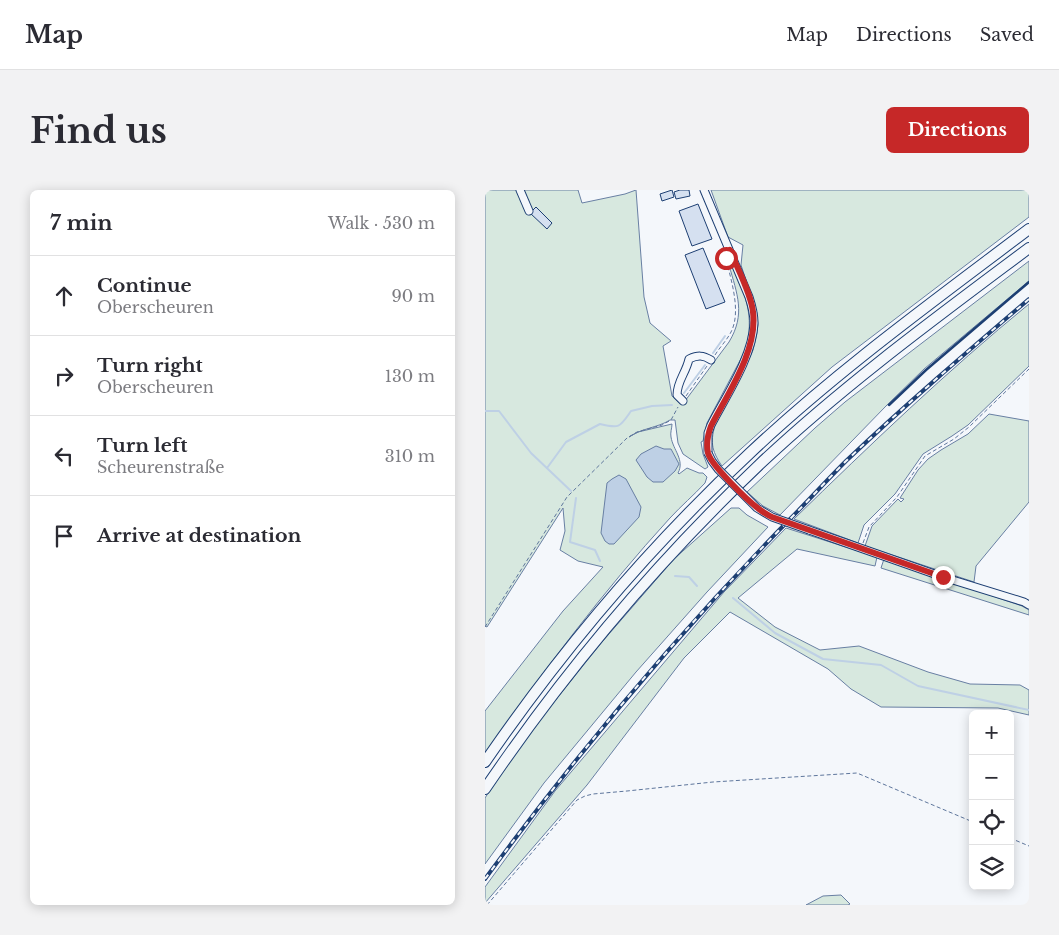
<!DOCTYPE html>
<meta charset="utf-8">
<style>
body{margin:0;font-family:"Libre Baskerville",serif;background:#f2f2f3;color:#2b2b33}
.controls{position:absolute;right:15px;bottom:15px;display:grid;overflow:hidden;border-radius:8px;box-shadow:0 2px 12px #0003}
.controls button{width:45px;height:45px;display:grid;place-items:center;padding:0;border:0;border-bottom:1px solid #e1e1e2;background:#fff;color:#2b2b33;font:25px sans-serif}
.stop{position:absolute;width:15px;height:15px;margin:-11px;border:4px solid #c62828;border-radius:50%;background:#fff}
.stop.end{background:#c62828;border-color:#fff;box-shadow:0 1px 5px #0008}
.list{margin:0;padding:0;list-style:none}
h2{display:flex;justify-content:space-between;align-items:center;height:65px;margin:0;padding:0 20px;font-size:21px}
h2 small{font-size:16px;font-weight:400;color:#7c7c81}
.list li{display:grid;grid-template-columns:32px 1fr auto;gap:15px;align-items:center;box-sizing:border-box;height:80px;padding:0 20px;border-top:1px solid #e1e1e2}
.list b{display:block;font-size:19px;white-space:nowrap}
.list p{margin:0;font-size:16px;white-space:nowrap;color:#7c7c81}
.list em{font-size:16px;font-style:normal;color:#7c7c81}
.icon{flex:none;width:28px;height:28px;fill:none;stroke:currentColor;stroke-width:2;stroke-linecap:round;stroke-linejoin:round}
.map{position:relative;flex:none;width:544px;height:715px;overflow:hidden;border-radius:8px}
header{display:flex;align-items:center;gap:30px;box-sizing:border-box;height:70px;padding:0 25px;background:#fff;border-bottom:1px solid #e1e1e2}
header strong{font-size:24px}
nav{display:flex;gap:28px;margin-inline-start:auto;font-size:18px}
.intro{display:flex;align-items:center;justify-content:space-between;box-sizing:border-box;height:120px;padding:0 30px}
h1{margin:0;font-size:35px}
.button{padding:12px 22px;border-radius:8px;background:#c62828;color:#fff;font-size:18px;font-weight:700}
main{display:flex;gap:30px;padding:0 30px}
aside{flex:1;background:#fff;border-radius:8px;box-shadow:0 2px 12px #0003}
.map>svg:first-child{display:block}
.green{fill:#d7e8df;stroke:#687fa3}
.water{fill:#bed0e5;stroke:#687fa3}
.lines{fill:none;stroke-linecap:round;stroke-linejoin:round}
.stream{stroke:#bed0e5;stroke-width:2}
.building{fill:#d5e0f0;stroke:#1d3f73}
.minor-casing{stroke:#1d3f73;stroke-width:9}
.highway-casing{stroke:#1d3f73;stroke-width:12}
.path{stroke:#5e769c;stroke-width:1;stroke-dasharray:4 2.5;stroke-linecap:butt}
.minor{stroke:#f4f7fb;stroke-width:7}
.highway{stroke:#f4f7fb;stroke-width:10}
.rail-casing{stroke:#1d3f73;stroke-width:4}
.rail{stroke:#f4f7fb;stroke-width:2;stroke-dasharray:5.5;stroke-linecap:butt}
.minor-bridge-casing{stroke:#1d3f73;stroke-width:9;stroke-linecap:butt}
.minor-bridge{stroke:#f4f7fb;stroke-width:7}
.wall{stroke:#1d3f73;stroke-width:2.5}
.route{stroke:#c62828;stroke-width:6}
</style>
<header>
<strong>Map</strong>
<nav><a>Map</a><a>Directions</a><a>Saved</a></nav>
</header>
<div class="intro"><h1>Find us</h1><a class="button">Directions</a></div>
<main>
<aside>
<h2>7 min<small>Walk · 530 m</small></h2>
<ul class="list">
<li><svg class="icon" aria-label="ahead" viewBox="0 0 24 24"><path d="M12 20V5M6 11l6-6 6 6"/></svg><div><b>Continue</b><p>Oberscheuren</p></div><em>90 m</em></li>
<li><svg class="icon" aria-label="right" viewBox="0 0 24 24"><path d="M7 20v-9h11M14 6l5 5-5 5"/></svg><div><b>Turn right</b><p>Oberscheuren</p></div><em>130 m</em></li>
<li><svg class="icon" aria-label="left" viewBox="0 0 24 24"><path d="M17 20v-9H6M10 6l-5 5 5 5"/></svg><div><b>Turn left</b><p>Scheurenstraße</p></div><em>310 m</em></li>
<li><svg class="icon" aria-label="arrive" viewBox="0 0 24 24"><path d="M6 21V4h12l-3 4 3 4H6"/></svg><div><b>Arrive at destination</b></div></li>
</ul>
</aside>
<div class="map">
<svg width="544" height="715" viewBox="0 0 544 715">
<rect width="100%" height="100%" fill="#f4f7fb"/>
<g class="green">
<path d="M 0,0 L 93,0 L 97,13 L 140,4 L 151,0 L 159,107 L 165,133 L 186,151 L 178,156 L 187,206 L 197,215 L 244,152 C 261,124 252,104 244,75 L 244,71 L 246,70 C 259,103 271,125 260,161 L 222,233 L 218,251 L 216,252 L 218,264 L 223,277 L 220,279 L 198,264 L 193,253 L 190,230 L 185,230 C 172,238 157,238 144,247 L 153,242 L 187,234 C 187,238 185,243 186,247 C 188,260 200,270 193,283 L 194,284 L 202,278 L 214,283 L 218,283 L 222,287 L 220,293 C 209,305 196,316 185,328 C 118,401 58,482 0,563 L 0,521 L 78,421 L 118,377 L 93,371 L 75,360 L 80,341 L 78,318 L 2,437 L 0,436 Z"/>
<path d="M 226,0 L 544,0 L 544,27 L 347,177 L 237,276 C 226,260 225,251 231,232 L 263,171 L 268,160 L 271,147 L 273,135 L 272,123 L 256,75 L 258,55 L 243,47 Z"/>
<polygon points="544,71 544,91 439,179 401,216 295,325 278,316 262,302 330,238 360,212"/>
<path d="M 544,114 L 544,176 L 483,235 L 467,246 L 438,264 L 410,304 L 379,335 L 373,353 L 309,329 C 385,255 462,181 544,114 Z"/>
<polygon points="504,224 544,231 544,312 491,376 489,392 380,356 387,336 413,309 416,312 419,309 415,308 433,280 443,269 456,260 483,244"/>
<polygon points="246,318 254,318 262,325 283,337 222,402 151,482 59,593 0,674 0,608 32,558 117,452 189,369"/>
<polygon points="301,338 392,367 390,376 312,359 253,408 290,437 335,460 374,456 443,482 485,494 535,495 544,500 544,525 513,518 396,517 366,499 343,479 245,422 199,468 102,595 0,713 0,697 70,601 239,402"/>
<polygon points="399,369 537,416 544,420 544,425 396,378"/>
<polygon points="356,705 365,714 363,715 321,715 338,706"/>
</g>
<g class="water">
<polygon points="171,256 179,259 186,259 194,274 190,281 178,292 168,292 162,287 151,270 156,264"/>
<polygon points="134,285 141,289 156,317 154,327 129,354 124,354 120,351 116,343 122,293 127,289"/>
</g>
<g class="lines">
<g class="stream">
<polyline points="228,163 240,146"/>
<polyline points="199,203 220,175"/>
<polyline points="0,221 14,221 46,263 86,301"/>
<path d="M 62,278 L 81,252 L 115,234 C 135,239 135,237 146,221 L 167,216 L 187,215"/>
<polyline points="91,308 85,352 110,360 115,371"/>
<polyline points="190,386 204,387 212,396"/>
<polyline points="248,408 290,443 338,469 396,475 433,496 544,520"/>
</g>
</g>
<g class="building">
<polygon points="187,0 189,7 177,11 175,4"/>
<polygon points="195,0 204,0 205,6 191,9 189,2"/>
<polygon points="213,14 227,49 207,56 194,21"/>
<polygon points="51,17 67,33 62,39 45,23"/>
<polygon points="218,58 240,112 221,119 200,65"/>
</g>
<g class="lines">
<defs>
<g id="minor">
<polyline points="35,0 44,21"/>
<path d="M 219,0 L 264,107 C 267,116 269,124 269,133 C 268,166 241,206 226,235 L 223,243 L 223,263"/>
<path d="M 198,211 L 192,205 C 192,191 201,183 204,169 C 213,165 218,165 226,170"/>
<polyline points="324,340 458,387 539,412 544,415"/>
</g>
<g id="highway">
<path d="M 0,572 C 77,460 165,356 265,263 C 352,181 449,111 544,39"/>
<path d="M 0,599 C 80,481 172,372 275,274 C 359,195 452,127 544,58"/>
</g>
</defs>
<use href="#minor" class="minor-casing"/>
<use href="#highway" class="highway-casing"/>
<g class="path">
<path d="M 230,165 C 235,157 242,150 246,142 C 256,123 247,93 242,73"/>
<polyline points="201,206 222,176"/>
<polyline points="378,353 384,337 412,307 440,266 469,249 484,237 544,179"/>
<polyline points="0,437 82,307 142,248 152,242 177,235 186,230 193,217"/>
<polyline points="525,648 544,656"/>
<polyline points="2,715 92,610 100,606 108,604 142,601 228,592 372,583 488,632"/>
</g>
<use href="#minor" class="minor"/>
<use href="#highway" class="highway"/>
<defs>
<path id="rail" d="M 0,689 C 93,562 195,441 305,329 C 324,310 342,290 361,271 C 420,215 482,162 544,109"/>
</defs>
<use href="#rail" class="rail-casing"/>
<use href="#rail" class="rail"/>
<defs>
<polyline id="minor-bridge" points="223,263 227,271 233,279 272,318 287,327 324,340"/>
</defs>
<use href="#minor-bridge" class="minor-bridge-casing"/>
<use href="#minor-bridge" class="minor-bridge"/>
<polyline class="wall" points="404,215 441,180 544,92"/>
</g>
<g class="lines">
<path class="route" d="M 241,68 L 245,60 C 252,78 266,103 268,122 C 273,160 243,203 226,236 C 223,244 221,254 223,263 C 226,275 263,311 274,319 C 278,322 282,325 287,327 L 458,387"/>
</g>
</svg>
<div class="controls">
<button>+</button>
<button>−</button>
<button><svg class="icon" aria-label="locate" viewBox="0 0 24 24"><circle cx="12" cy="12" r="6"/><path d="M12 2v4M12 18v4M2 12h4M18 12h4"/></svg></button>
<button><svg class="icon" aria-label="layers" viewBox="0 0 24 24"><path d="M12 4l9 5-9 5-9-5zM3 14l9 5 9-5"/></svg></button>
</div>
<div class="stop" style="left:241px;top:68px"></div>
<div class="stop end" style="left:458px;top:387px"></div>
</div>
</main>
